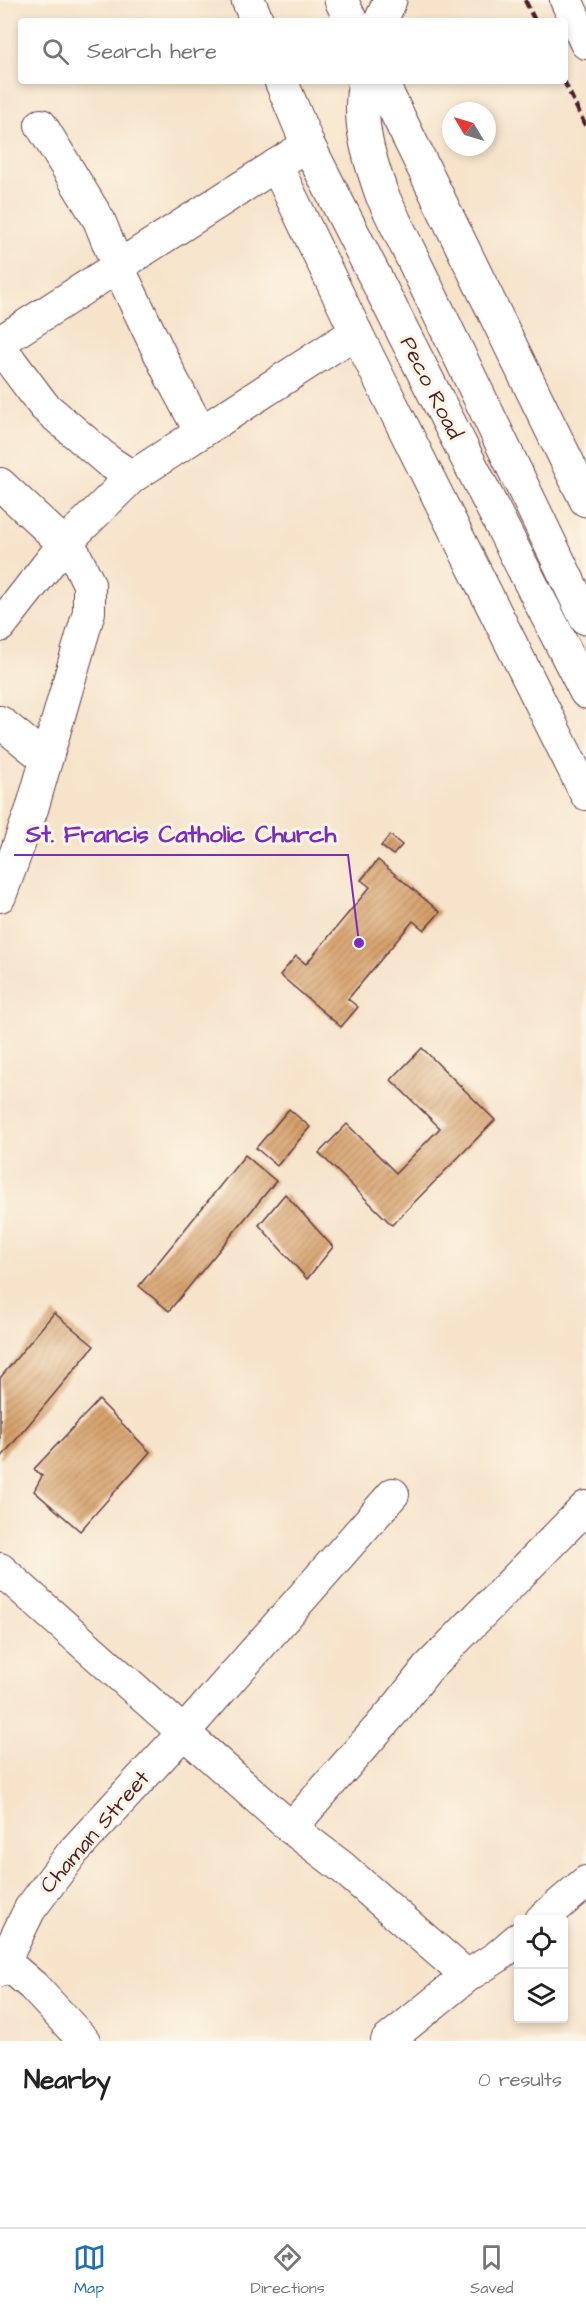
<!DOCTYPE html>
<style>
body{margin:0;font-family:"Architects Daughter",sans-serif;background:#f6f6f6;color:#222}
.controls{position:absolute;right:18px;bottom:18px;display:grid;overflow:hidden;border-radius:6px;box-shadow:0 3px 9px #0003}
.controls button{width:54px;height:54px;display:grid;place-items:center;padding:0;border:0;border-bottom:2px solid #e0e0e0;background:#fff;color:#222;font:30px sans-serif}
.compass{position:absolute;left:442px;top:102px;width:54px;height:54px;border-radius:50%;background:#fff;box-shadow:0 3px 9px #0003;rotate:308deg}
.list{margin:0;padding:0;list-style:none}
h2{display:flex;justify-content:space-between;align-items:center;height:78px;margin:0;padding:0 24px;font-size:26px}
h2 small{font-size:20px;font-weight:400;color:#767676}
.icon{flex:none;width:33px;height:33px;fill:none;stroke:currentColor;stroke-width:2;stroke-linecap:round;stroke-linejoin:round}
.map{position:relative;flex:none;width:586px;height:2041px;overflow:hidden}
.search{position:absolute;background:#fff;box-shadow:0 3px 9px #0003;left:18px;right:18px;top:18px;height:66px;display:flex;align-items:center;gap:15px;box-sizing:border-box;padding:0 21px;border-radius:6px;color:#767676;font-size:22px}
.sheet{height:186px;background:#fff}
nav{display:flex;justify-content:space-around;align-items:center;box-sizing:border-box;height:84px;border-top:2px solid #e0e0e0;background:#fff;font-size:16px;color:#767676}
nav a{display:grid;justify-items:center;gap:3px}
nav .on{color:#1f6fb2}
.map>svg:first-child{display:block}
.building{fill:url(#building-hatch)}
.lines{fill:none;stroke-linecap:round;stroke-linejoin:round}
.minor-casing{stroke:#643c43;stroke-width:34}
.major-casing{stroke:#643c43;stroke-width:35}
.minor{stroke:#fff;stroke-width:32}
.major{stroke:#fff;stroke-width:33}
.rail{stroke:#4a1f2b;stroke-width:4.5;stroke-dasharray:9 4.5;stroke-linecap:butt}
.labels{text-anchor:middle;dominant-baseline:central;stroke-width:6;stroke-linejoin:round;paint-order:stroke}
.street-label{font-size:22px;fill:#4a1f2b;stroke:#fcf5e5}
.leader{fill:none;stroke:#7b2cbf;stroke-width:2}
.callout-dot{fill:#7b2cbf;stroke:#fcf5e5;stroke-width:2}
.callout-label{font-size:24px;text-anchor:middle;font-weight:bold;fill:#7b2cbf;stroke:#fcf5e5;stroke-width:6;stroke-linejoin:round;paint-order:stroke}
</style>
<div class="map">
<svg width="586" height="2041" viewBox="0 0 586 2041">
<defs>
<pattern id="building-hatch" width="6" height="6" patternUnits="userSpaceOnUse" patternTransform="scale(1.5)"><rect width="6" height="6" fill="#d6a06b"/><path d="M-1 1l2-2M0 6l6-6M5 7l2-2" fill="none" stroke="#b08258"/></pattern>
</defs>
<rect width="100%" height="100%" fill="#fcf5e5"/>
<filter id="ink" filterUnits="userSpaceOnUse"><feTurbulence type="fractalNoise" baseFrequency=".0167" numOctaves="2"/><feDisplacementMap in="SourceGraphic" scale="12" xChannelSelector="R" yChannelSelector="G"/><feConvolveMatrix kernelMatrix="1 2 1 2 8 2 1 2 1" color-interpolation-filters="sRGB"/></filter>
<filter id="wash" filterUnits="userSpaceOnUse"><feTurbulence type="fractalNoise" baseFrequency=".008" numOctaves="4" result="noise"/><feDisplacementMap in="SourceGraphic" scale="24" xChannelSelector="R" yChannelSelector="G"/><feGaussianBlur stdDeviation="1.35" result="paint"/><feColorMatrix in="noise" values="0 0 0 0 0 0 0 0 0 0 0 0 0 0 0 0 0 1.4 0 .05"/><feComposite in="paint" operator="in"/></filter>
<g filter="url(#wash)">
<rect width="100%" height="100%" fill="#f6e3ca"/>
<g id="blocks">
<g class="building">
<polygon points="390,835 402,845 393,855 381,846"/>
<polygon points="378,860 440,912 424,930 413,921 348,999 358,1007 341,1027 280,975 296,956 306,964 370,887 361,880"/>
<polygon points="422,1048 495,1120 392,1225 319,1153 347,1124 396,1173 440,1128 391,1080"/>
<polygon points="289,1109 310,1127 277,1166 256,1148"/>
<polygon points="245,1155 276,1181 169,1311 139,1286"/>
<polygon points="285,1194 333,1247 307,1279 259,1225"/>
<polygon points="54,1313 94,1346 0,1459 0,1378"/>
<polygon points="99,1400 150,1452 80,1531 34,1491 42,1476 34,1469"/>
</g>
</g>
</g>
<g filter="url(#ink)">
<use href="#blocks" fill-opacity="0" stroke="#643c43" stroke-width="1.5"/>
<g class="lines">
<defs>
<g id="minor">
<polyline points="566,0 586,43"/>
<polyline points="41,125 99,220 118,267 172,379 200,431"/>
<polyline points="276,165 356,332 586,794"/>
<polyline points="0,342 295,153"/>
<polyline points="0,347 44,406 108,461 132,477"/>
<polyline points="0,484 74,553 89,584 89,612 32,809 0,896"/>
<polyline points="0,626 64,544 132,477 356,332"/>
<polyline points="0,722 46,759"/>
<polyline points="0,1569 291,1828 342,1867 467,1976"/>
<polyline points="291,1828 398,1706 427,1669 586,1507"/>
<polyline points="541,1920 586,1882"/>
<polyline points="4,1961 33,1986 84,2041"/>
<polyline points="0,1970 30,1909 73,1852 183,1733 393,1494"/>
<polyline points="387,2041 467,1976 497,1957 518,1939"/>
</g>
<g id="major">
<polyline points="248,0 257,21"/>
<polyline points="341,0 351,21"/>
<polyline points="381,21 390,0"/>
<polyline points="281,81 308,145 586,692"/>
<path d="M 365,81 C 357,121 369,158 382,195 L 586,618"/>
<polyline points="381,81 586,500"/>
</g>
</defs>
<use href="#minor" class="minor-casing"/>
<use href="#major" class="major-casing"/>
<use href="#minor" class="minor"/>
<use href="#major" class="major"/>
<g class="rail">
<polyline points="525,0 535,21"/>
<polyline points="564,81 586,127"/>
</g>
</g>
</g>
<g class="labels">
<g class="street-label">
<text transform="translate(431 388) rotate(63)">Peco Road</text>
<text transform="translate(95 1832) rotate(-49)">Chaman Street</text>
</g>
</g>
<path class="leader" d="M359 943L348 855H14"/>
<circle class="callout-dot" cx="359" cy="943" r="6"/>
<g class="callout-label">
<text x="181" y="842">St. Francis Catholic Church</text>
</g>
</svg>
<div class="controls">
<button><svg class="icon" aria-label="locate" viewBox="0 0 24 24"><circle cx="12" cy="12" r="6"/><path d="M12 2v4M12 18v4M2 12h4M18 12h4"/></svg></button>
<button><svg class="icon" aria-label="layers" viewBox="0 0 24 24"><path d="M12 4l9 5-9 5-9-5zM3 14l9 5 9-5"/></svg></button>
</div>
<svg class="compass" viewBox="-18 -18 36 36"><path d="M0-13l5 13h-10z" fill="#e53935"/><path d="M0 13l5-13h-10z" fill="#767676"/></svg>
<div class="search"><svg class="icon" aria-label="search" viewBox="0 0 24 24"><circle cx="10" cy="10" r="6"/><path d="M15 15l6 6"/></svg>Search here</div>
</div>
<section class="sheet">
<h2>Nearby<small>0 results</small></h2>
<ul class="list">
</ul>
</section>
<nav>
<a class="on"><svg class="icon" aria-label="map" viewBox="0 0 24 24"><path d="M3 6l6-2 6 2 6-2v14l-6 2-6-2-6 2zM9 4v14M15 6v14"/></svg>Map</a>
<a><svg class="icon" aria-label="directions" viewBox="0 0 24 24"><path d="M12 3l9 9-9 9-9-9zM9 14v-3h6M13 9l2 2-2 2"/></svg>Directions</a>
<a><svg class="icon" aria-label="saved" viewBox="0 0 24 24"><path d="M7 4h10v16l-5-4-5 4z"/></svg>Saved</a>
</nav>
